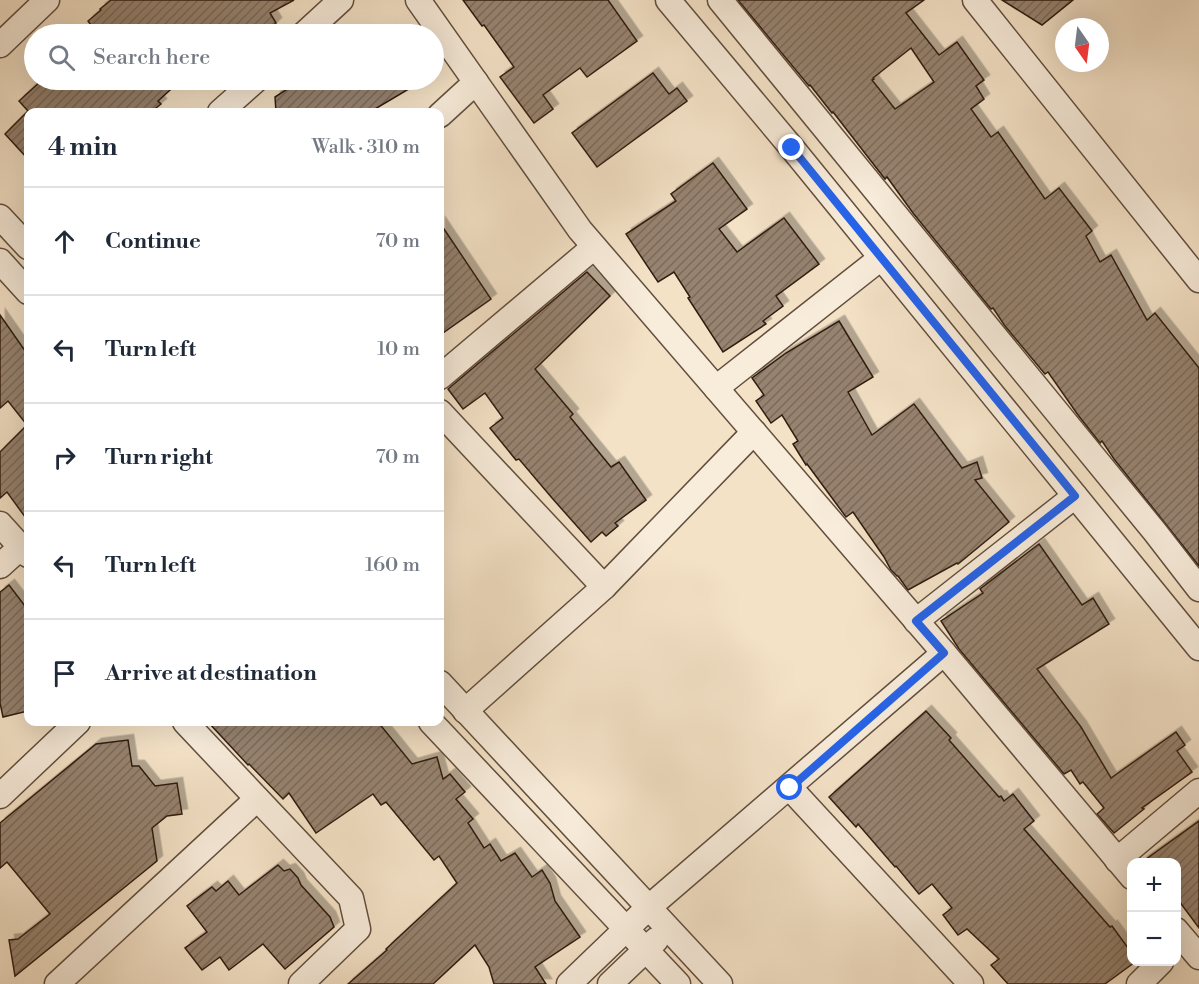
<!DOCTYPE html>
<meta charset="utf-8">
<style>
body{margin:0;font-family:"Libre Bodoni",serif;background:#f2f2f3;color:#1f2937}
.controls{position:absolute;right:18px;bottom:18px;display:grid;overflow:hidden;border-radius:12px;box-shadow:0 6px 24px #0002}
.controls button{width:54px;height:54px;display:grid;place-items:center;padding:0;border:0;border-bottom:2px solid #e0e1e3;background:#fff;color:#1f2937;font:30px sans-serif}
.compass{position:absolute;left:1055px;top:18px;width:54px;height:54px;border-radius:50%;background:#fff;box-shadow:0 6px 24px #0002;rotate:166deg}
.stop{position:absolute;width:18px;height:18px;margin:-14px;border:4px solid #2563eb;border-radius:50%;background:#fff}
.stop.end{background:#2563eb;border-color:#fff;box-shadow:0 2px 6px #0008}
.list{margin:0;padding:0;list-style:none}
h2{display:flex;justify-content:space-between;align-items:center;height:78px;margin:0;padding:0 24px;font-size:26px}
h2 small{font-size:20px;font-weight:400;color:#747a83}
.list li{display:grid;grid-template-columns:39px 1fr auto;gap:18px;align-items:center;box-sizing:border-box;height:108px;padding:0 24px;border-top:2px solid #e0e1e3}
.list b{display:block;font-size:22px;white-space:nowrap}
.list em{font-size:20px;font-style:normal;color:#747a83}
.icon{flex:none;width:33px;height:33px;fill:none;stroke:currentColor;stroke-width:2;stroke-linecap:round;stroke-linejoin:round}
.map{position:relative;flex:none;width:1199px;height:984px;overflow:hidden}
.search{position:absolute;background:#fff;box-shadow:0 6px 24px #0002;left:24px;top:24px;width:420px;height:66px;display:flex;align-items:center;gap:15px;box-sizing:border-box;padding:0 21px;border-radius:33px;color:#747a83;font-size:22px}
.panel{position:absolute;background:#fff;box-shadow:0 6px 24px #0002;left:24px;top:108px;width:420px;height:618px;border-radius:12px}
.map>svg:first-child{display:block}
.building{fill:url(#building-hatch);stroke:#301c11;stroke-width:1.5;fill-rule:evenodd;filter:url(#shadow)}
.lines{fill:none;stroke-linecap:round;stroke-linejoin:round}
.minor-casing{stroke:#614e3e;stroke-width:27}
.minor{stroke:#f8ecdb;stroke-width:24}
.route{stroke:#2563eb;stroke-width:8}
</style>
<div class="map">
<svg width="1199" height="984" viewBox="0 0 1199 984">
<defs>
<pattern id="building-hatch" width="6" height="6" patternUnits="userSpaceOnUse" patternTransform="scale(1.5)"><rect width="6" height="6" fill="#968370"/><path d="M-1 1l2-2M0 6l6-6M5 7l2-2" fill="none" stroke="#7b6a5b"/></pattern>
<filter id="shadow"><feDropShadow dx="5.5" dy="-5.5" stdDeviation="0" flood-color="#0004"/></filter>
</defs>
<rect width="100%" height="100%" fill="#f4e2c7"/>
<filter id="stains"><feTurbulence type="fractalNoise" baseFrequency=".00333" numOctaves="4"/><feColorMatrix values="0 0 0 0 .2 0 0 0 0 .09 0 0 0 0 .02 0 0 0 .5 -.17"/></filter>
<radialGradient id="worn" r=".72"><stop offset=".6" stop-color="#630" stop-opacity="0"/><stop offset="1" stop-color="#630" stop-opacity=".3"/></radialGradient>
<g class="building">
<polygon points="111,0 294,0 270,13 276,23 265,34 258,34 254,26 237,34 98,34 88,21 101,10 100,9"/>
<polygon points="463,0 608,0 637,41 587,77 580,68 543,95 553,109 534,123 500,77 514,67 484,25 482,26"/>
<path d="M 738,0 L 924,0 L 906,13 L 939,55 L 957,42 L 984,80 L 976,86 L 984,99 L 971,109 L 991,137 L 998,132 L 1045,199 L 1059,188 L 1092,231 L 1086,236 L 1100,262 L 1111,255 L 1147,320 L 1155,313 L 1199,368 L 1199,566 L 1114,459 L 1102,441 L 1100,443 L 1078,415 L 1048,372 L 1045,374 L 1005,326 L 993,308 L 991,309 L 913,213 L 887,177 L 885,179 L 833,112 L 832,113 L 810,85 L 809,86 ZM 911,48 L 934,82 L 895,109 L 872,80 L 874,79 L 873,78 Z"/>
<polygon points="1002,0 1073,0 1042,25"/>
<polygon points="653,73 669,94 677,88 687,101 597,167 572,133"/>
<polygon points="42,80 181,80 158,101 161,104 151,112 30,112 28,111 28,159 5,134 28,111 19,101"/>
<polygon points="294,80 424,80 370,112 276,112 275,97 286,90"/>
<polygon points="713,163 747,209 719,229 737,252 784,218 819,264 776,296 783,306 763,321 766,324 723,352 688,298 690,297 674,272 658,282 626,234 676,201 671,194"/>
<polygon points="440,223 491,299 440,335"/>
<polygon points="587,272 610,296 535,369 573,414 570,417 611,467 619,462 646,500 615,523 618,526 606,536 602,532 591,542 552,498 519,459 516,460 490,428 503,418 485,393 463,409 448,389"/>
<polygon points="0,315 28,355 28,521 7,492 0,498 0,452 27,425 8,401 0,408"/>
<polygon points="839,321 873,377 848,392 872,435 914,404 962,468 977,462 982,478 975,480 1009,522 958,564 957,563 908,590 898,576 897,576 891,570 884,557 853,512 846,517 807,464 806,465 793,444 798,441 782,415 771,423 756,401 764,395 752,378 786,353"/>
<polygon points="1039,544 1082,605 1093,598 1109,624 1037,669 1081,727 1111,778 1176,732 1185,745 1177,751 1192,772 1142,808 1144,809 1114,833 1097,814 1104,808 1083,782 1080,784 1071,770 1064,774 959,649 941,621 983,593 980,589"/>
<polygon points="9,585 28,610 28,711 3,717 0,703 0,592"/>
<polygon points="926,711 951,738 949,740 999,797 1001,796 1004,801 1013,794 1034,821 1024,829 1110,927 1112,926 1131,952 1131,962 1135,962 1105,984 1008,984 991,965 999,959 967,929 958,935 943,915 952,908 932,884 919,894 896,866 895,867 858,824 856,827 829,797"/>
<polygon points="208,722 378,722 412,764 437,757 443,779 450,774 465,792 456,799 473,819 468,823 484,848 490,844 501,861 515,853 532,877 542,870 550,883 555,901 580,937 535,967 546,984 494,984 489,967 475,945 433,984 348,984 387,950 386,949 457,883 439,856 434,860 386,802 381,805 373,794 316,833 289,793 283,799 249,764 248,765"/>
<polygon points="128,740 132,766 139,766 155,786 177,783 182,814 167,816 152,828 157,861 15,976 9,940 18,939 50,914 7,862 0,868 0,823 96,744"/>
<polygon points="1199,821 1199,928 1176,897 1176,862 1142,862"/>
<polygon points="278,865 284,871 290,869 298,878 301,885 330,917 334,927 285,969 263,944 229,970 220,957 202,970 185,948 207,932 187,906 212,887 216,891 228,881 239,895"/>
</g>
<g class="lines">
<defs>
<g id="minor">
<polyline points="418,0 580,230 944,653 1132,877"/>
<polyline points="668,0 792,148 1199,648"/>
<polyline points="720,0 1155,532 1199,589"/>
<polyline points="975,0 1199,280"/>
<polyline points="304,34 341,0"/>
<polyline points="0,45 47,0"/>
<polyline points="220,112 256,80"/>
<polyline points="440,115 476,82"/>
<polyline points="0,217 28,247"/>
<polyline points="0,261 28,292"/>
<polyline points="440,377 594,247"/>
<polyline points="716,388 881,258"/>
<polyline points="440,412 604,587"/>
<polyline points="0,524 28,555"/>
<polyline points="0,566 21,547"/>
<polyline points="916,621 1075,496"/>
<polyline points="440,683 720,984"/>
<polyline points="465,711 604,587 754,432"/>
<polyline points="185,722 351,898 358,929 301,984"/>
<polyline points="431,722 678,984"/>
<polyline points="790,788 971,984"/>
<polyline points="0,796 78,722"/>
<polyline points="1117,860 1199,791"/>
<polyline points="1176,930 1199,957"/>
<polyline points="57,984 257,799"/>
<polyline points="569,984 648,908 944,653"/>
<polyline points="610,984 656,940"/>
<polyline points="1139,984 1161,962"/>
</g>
</defs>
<use href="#minor" class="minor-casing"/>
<use href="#minor" class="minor"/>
</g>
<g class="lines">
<polyline class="route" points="790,788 944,653 916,621 1075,496 792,148"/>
</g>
<rect width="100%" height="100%" filter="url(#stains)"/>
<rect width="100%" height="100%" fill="url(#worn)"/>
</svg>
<div class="controls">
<button>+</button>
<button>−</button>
</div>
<svg class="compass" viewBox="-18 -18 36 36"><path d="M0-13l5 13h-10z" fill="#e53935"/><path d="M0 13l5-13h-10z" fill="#747a83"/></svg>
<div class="stop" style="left:790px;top:788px"></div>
<div class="stop end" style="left:792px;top:148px"></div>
<div class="search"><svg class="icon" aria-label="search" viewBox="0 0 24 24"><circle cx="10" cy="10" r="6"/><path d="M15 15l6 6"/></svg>Search here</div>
<section class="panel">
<h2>4 min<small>Walk · 310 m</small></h2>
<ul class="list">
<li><svg class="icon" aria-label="ahead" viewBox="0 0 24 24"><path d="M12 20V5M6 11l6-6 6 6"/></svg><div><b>Continue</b></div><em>70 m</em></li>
<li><svg class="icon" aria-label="left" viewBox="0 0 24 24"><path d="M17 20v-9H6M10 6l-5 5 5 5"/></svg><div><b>Turn left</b></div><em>10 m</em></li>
<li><svg class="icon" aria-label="right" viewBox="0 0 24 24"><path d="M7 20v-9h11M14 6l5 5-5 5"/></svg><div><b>Turn right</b></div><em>70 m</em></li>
<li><svg class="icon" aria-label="left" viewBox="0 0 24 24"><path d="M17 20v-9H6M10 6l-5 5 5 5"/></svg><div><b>Turn left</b></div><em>160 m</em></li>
<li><svg class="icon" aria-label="arrive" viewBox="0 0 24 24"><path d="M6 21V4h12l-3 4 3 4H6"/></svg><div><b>Arrive at destination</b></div></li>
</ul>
</section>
</div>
